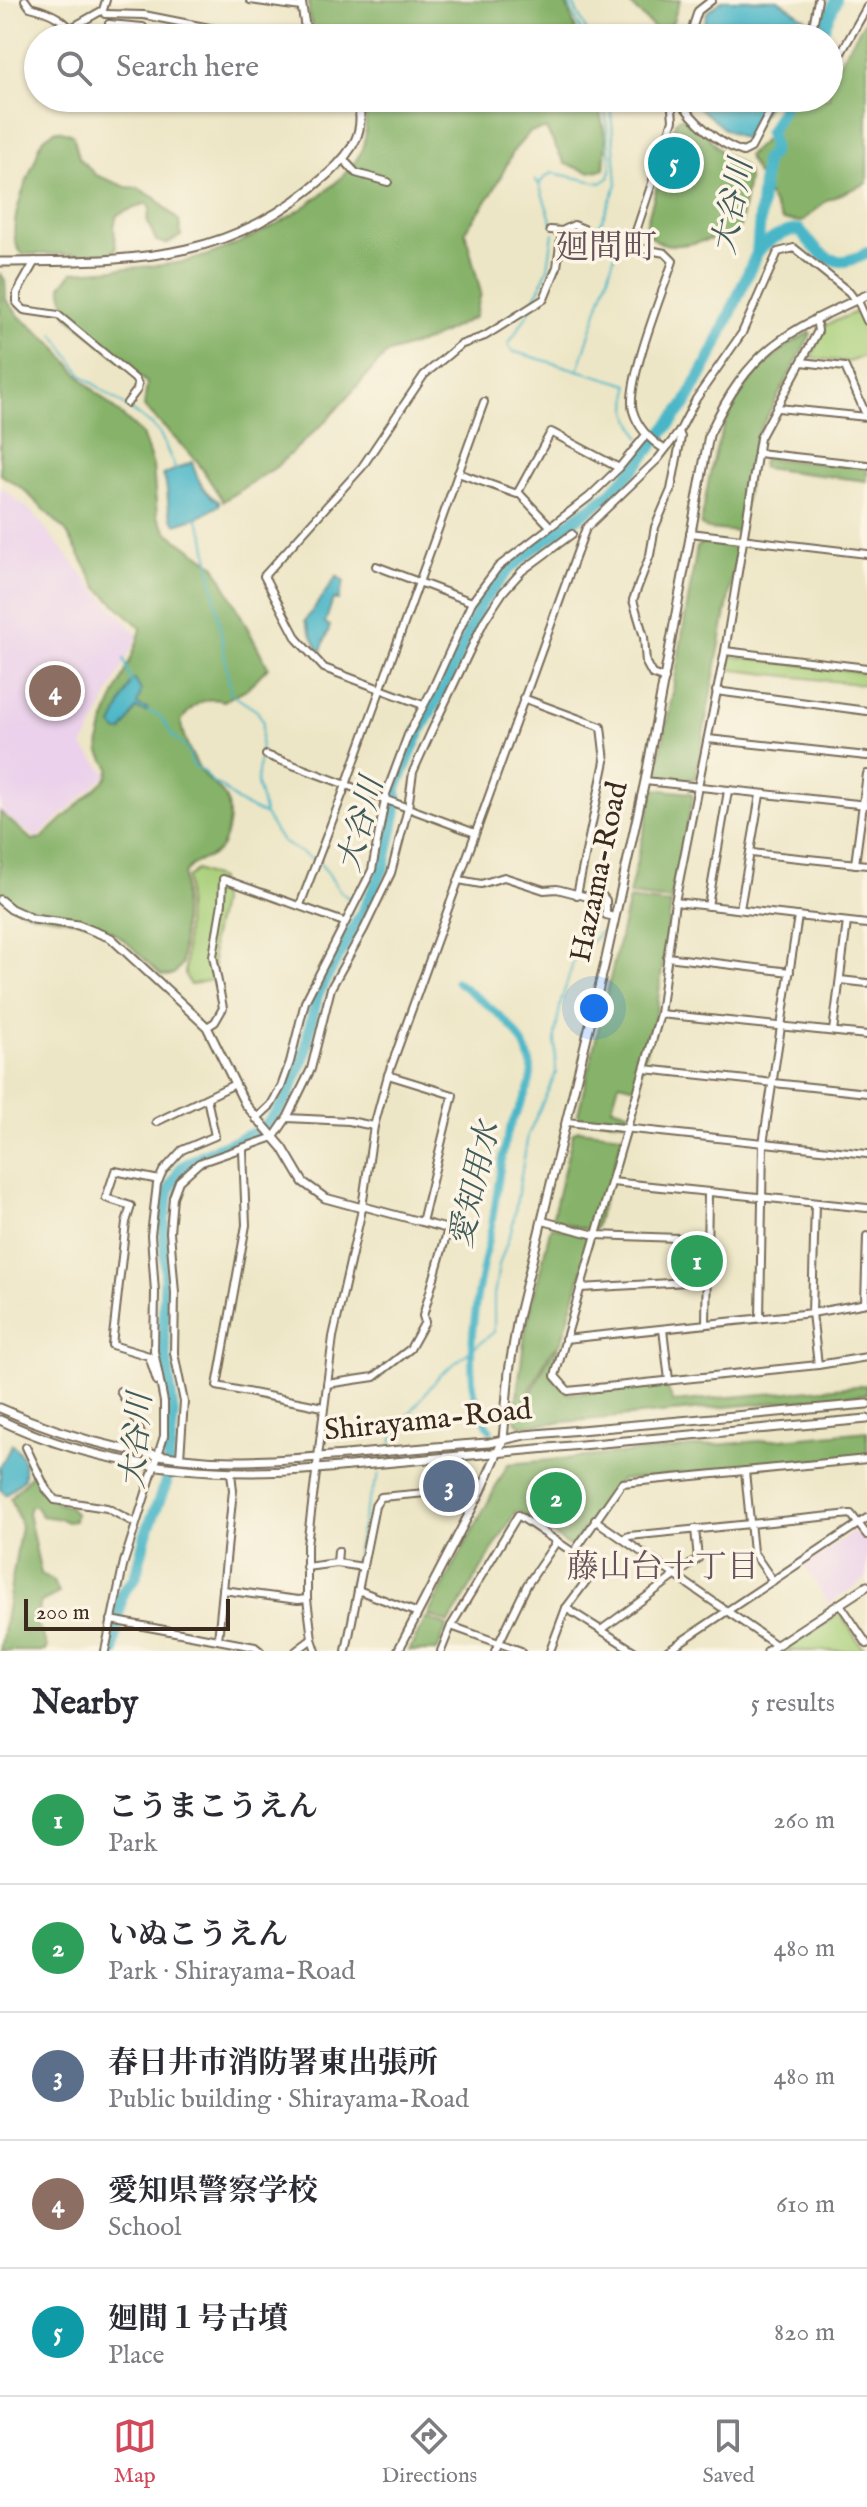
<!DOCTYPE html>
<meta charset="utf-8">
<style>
body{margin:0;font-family:"IM FELL English","Noto Serif JP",serif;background:#f7f7f7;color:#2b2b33}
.scale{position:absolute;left:24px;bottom:20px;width:206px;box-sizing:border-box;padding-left:8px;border:4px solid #3b2a1e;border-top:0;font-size:22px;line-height:28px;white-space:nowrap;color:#3b2a1e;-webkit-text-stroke:6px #fcf5e5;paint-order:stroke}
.you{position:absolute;left:594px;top:1008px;width:28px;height:28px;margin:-20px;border:6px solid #fff;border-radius:50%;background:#1a73e8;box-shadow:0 0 0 12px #1a73e833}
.badge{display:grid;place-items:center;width:52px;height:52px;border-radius:50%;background:#d1495b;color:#fff;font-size:26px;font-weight:700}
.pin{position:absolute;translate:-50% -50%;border:4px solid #fff;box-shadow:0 2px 8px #0006}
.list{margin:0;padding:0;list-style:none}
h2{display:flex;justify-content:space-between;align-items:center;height:104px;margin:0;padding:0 32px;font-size:34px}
h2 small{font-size:26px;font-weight:400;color:#7c7c81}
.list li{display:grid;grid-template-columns:52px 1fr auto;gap:24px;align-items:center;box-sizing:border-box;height:128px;padding:0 32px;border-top:2px solid #e1e1e2}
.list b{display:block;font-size:30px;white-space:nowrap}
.list p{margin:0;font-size:26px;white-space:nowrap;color:#7c7c81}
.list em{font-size:26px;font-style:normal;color:#7c7c81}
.icon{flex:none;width:44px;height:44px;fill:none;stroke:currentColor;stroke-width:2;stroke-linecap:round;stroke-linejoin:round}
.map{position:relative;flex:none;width:867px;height:1651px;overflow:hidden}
.search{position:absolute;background:#fff;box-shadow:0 2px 6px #0004;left:24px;right:24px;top:24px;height:88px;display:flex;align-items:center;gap:20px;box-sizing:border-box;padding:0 28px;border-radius:44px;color:#7c7c81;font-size:30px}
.sheet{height:744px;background:#fff}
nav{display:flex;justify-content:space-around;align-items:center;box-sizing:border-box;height:112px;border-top:2px solid #e1e1e2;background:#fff;font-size:22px;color:#7c7c81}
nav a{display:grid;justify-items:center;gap:4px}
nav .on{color:#d1495b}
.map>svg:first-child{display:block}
.built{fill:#ebd1eb}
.green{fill:#a8cf79;stroke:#727c4c;stroke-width:2}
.forest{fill:#86b269;stroke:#606e44;stroke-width:2}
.water{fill:#4ab6c7;stroke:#427072;stroke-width:2}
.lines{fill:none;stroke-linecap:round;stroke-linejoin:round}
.stream{stroke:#4ab6c7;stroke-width:2}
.canal{stroke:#4ab6c7;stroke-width:7}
.river{stroke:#4ab6c7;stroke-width:12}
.minor-casing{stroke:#796c59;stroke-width:10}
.tertiary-casing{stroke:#796c59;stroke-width:11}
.minor{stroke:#fff;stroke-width:6}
.tertiary{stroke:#fff;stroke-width:7}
.labels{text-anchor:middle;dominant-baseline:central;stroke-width:7;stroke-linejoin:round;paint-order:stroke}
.street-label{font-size:30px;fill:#3b2a1e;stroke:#fcf5e5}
.water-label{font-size:32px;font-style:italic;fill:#405b59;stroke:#fcf5e5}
.neighbourhood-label{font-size:32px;fill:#67535b;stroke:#fcf5e5}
.quarter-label{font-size:34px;fill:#67535b;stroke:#fcf5e5}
</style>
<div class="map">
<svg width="867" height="1651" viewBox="0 0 867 1651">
<rect width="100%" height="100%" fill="#fcf5e5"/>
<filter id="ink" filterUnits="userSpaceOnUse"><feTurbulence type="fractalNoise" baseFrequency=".0125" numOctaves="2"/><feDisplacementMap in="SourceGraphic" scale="16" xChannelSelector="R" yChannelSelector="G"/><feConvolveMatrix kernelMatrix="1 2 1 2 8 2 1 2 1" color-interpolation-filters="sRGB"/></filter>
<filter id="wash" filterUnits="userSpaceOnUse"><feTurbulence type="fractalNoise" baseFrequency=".006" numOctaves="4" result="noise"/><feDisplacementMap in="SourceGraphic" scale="32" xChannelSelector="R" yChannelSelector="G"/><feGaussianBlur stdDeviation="1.8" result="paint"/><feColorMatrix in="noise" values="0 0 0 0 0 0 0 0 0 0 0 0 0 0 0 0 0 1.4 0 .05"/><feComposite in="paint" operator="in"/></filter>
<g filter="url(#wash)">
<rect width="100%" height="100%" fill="#ede6c6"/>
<g class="built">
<polygon points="0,486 32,512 92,586 138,635 83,747 107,774 36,838 0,811"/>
<polygon points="857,1530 867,1541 867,1578 829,1604 804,1565"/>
</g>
<g class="green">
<polygon points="858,311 867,332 867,355 849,362 811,358 826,325"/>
<polygon points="730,656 867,673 867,685 725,669"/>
<polygon points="196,870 219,879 220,903 212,941 215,979 190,985 185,974 187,878"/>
<polygon points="840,1614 865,1651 783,1651"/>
</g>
<g class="forest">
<polygon points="309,0 565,0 579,38 316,38 309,16"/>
<polygon points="626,0 680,0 672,24 655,29"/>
<polygon points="867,17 867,183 827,200 802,222 782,220 747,156 772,133 791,98 829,98 829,80"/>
<path d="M 362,98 L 597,98 L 606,140 L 604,169 L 589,172 L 565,164 L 546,129 L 530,132 L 514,150 L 493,192 L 465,231 L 481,293 L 475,317 L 429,340 L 386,354 L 325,422 L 276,467 L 223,501 L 197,461 L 144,407 L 147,383 L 67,315 L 61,286 L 73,272 C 107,269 143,268 177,263 C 229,255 336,200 361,152 C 369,135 366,115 362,98 Z"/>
<path d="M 684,116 L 694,120 L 721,152 L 742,165 L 747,172 L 748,180 L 740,226 L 731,236 C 701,238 663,260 645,228 L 676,121 Z"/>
<path d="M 57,130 L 73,134 L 79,158 L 96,175 L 126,187 L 138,188 L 155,198 L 179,221 L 181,236 L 166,244 L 156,241 L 147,220 L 150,209 L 147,203 L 117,215 L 114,227 L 116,249 L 109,254 L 23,254 C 2,237 25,185 33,165 C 37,157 38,148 42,141 C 46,135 51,133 57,130 Z"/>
<path d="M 0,274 L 5,280 L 6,300 L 20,317 L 52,343 L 84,381 L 142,434 L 153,466 L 157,516 L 167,532 L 215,566 L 268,667 L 248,688 L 224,701 C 204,695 193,705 181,721 C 181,735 195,764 205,776 C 211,783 223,790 226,799 C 232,811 228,835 221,847 C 210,863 194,856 184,875 L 182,964 C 176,973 172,978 161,975 C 145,961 128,940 109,930 C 75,911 26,927 0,893 L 0,812 L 32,840 L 42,838 L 107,778 L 110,768 C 107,763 102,758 100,752 C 94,726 136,660 141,628 L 97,587 L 66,531 L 23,489 L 0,474 Z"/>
<path d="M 810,332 L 811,334 L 756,437 L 740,532 L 707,529 L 701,525 C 714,441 728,376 810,332 Z"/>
<polygon points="763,458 867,468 867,481 762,468"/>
<polygon points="705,541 736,544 738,547 695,779 656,777 671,702 697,547"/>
<polygon points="654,789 691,793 693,796 671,900 629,895"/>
<polygon points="629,899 671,904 656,1015 636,1087 619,1083 612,1107 629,1112 626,1122 581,1118 578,1114"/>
<polygon points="578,1130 623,1135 595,1229 591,1231 552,1219 573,1133"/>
<polygon points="551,1226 589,1236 591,1240 562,1341 550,1352 522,1405 516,1405 525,1333"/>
<path d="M 559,1345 L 552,1377 L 569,1394 L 666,1384 L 673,1402 L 867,1385 L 867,1394 L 521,1426 L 515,1420 L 516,1408 L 523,1408 C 536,1388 542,1363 559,1345 Z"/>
<polygon points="867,1431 867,1456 620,1480 571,1547 519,1511 516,1511 449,1623 428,1615 508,1464"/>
<path d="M 32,1472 L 36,1472 L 57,1503 L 70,1507 L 75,1514 L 74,1521 L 67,1522 L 61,1519 L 42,1516 L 35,1506 L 30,1506 L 28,1513 L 41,1574 L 54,1581 L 59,1593 L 41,1602 L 35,1620 L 47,1646 L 45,1651 L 0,1651 L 21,1526 L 11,1498 C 17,1487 27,1484 32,1472 Z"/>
<polygon points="426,1618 447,1626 437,1651 409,1651"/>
</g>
<g class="water">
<polygon points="723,0 778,0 806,19 799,38 701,38 707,12"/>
<polygon points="688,98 771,98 748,141 724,129"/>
<path d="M 192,462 C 196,476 204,495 219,501 L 219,505 L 203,515 L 176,524 C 164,511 171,490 163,475 Z"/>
<polygon points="337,576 344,582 338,600 333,599 325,623 330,626 321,651 319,651 305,621"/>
<polygon points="135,679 141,691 137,705 148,709 147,712 136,709 122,732 118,732 112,726 131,682"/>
<path d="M 12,1444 C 24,1455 25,1462 24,1478 L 6,1495 L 0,1489 L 0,1467 Z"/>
</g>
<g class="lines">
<g class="stream">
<polyline points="567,0 584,38"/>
<polyline points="571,0 590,38"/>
<polyline points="535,180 539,184 553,226"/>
<polyline points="539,184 546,176 553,173 601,183 609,178 611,170 604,98"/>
<polyline points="598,229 617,184 610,98"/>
<polyline points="533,303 548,268 553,233"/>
<polyline points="531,309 508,345 512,351 629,385 628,412 640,438"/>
<polyline points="54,334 83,376 152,425 160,434 176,470"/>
<polyline points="578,371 617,248 594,239"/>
<polyline points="645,446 647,452"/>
<polyline points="196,516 205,537 231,694 257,711 263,721 257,784 265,815 282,842 314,860"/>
<polyline points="124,659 132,684"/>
<polyline points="147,711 160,716 173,736 188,750 193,765 205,772 213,783 221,786 238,802 263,814"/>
<path d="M 319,863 C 335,877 332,889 352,900"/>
<polyline points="391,1442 406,1418 440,1375 494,1332 494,1295 499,1265 512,1228 528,1135 556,1073 555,1035 561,1002 574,960 601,931"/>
<polyline points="336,1651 365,1511 379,1474"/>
</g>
<path class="canal" d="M 456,981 C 484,1003 523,1026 531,1065 C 535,1088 514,1112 508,1133 C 500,1162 497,1193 492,1223 C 481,1279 453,1381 490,1430"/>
<g class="river">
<polyline points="819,38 836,0"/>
<path d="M 757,253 C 766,241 784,230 800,230 C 821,256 833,272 867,253"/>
<path d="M 113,1651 L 122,1593 L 135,1578 L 146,1534 L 166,1483 L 173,1414 L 163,1334 L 166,1273 L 164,1219 L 169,1190 L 181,1168 L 203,1155 L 257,1132 L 271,1120 L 285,1101 L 304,1057 L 317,995 L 365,907 L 384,867 L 396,810 L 396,788 L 419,732 L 445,686 L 481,604 L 506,572 L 530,551 L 609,495 L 636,466 L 686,403 L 714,350 L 757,253 L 765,160 C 775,153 774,144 769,134 L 788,98"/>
</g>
</g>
</g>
<g filter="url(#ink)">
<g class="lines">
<defs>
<g id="minor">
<path d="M 25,0 L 30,7 C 51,12 66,20 78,38"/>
<polyline points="250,0 301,7"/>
<polyline points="105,14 144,15 260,38"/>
<polyline points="109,24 143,27 146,34 138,38"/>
<polyline points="109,24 116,38"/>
<polyline points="71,28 103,10 106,0"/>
<polyline points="689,38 698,11 712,0"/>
<polyline points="806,38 814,21 818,0"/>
<polyline points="829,74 867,7"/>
<path d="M 679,98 C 692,121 718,144 743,152 L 751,148 L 777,98"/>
<polyline points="344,160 356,173 388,182"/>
<path d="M 550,230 L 562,231 L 574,225 L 623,245 L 665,253 L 673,261 C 663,291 625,385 633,411 C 638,428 650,440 664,449"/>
<polyline points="631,246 673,120 671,98"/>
<polyline points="35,261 17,293 17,303 24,310 58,315 135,379 138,384 137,390 127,403"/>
<polyline points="857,299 867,321"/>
<polyline points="816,318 818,331 760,438 725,651 675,902 660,1014 555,1376 568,1391 818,1365 867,1357"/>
<polyline points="778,408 867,417 845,367 802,362"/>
<polyline points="758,453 867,465"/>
<polyline points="458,473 517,494 551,432 619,468"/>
<polyline points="518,492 550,526"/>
<polyline points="690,533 867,554"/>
<polyline points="376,566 472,602"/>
<polyline points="725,651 867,668"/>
<polyline points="665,679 652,674 646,663 644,637 633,600 650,555 655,527 671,490 681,437 679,432"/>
<polyline points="716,691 867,711"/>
<polyline points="523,698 601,727 605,761 577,895"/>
<polyline points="423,705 324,668 297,639 264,576 362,467 424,375 460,345 485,336 544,299 557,267 562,231"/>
<polyline points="708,739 867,756"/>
<polyline points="266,755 475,833"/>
<polyline points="645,781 867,805"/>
<polyline points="751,853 867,865"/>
<polyline points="855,864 867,774"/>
<polyline points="459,880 481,884 504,877 544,890 557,889 588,897 602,895 606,900 606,915 614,917"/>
<polyline points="675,902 867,924"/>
<polyline points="300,905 346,785 484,402"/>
<polyline points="708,906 728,791"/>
<polyline points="740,909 760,795"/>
<polyline points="667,957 790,972"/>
<polyline points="840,980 867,983"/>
<polyline points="660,1014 867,1035"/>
<polyline points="207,1027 215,1022 223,1008 213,956 222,903 223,879 344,922"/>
<polyline points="833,1031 847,922"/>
<polyline points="645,1069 867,1093"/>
<polyline points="388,1075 453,1095 422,1222"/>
<polyline points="287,1118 349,1121 374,1126"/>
<polyline points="256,1119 271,1105 281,1087 290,1062 305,1002 372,870 386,794 408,735 432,690 472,602 498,567 589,497 619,468 646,435"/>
<polyline points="156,1122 233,1085"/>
<polyline points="567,1122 867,1154"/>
<polyline points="243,1150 246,1225 217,1386 323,1407"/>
<polyline points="612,1182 867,1208"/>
<polyline points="815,1203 812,1313 818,1365"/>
<polyline points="543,1221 595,1235 707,1239"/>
<polyline points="580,1288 706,1281"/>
<polyline points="865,1303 867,1236"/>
<polyline points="760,1318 763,1144 798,916"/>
<polyline points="706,1324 708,1193"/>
<polyline points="663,1329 669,1380"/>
<polyline points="565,1339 812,1313 867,1303"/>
<polyline points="157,1381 149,1356 112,1345 126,1222 131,1206 106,1198 115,1171 159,1180"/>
<polyline points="327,1384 374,1377 410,1349 425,1322 423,1316 448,1229 362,1206"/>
<path d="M 120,1391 C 130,1408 145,1432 143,1452"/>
<polyline points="26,1447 46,1489 55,1500 107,1508 135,1523"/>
<polyline points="180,1457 184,1402 174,1353 175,1293 170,1232 173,1197 179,1181 199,1163 274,1137 287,1118 311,1069 331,988 364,929 391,873 408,808 413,772 431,732 484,621 503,592 522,571 572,534"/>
<polyline points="745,1471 753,1552 773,1581"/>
<polyline points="595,1520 776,1645"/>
<polyline points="623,1539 629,1536 851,1514 867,1535"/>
<polyline points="574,1552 622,1483 867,1459"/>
<polyline points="337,1563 338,1551"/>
<polyline points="306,1567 337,1563 363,1567"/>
<polyline points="223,1590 298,1600 307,1599"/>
<polyline points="358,1590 418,1613"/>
<polyline points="840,1604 867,1644"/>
<polyline points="566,1608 634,1651"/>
<polyline points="111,1620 255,1647 260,1651"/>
<polyline points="451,1626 521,1651"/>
<polyline points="601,1630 698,1559 695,1529"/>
<polyline points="312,1639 316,1651"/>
<polyline points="218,1640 233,1490 231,1473"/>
<polyline points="105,1651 124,1562 164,1436 164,1402 154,1351 155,1292 151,1235 157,1184 163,1171 182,1150 215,1136 207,1098"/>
<polyline points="296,1651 312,1639 307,1599 307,1545 333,1337 361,1214 374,1126 388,1075 583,536 586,528 658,459 679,432 696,399 742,333 778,252 794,248 849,292 855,300"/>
<polyline points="346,1651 375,1506 381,1497 471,1489 481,1491"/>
<polyline points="441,1651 451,1626 518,1515 596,1568 566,1608 550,1651"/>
<polyline points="495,1651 527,1585 557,1541"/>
<polyline points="667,1651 867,1518"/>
</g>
<g id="tertiary">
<polyline points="301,0 307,38"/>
<path d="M 0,262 C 129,260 227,266 329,173 C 352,152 368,130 356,98"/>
<polyline points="0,900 11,909 33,919 78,925 111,938 207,1027 245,1104 283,1148 303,1182 325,1198 362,1208"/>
<path d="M 0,1408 C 76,1442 160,1462 244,1461 C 326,1459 407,1448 489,1443 L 525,1435 L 867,1404"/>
<path d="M 0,1420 C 99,1467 210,1478 317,1469 L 867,1419"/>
<path d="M 398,1651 L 481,1491 L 503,1440 L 509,1371 L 518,1318 L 605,963 L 645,781 L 709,435 C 749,349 784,333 867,295"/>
<polyline points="768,1651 867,1586"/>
</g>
</defs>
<use href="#minor" class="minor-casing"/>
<use href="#tertiary" class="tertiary-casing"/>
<use href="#minor" class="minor"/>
<use href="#tertiary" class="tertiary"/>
</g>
</g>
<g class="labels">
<g class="street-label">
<text transform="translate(600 872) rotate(-78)">Hazama-Road</text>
<text transform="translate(428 1421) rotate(-6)">Shirayama-Road</text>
</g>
<g class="water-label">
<text transform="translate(734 207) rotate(-79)">大谷川</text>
<text transform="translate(362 825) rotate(-75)">大谷川</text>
<text transform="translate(476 1185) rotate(-77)">愛知用水</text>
<text transform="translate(138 1441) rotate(-85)">大谷川</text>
</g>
<g class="neighbourhood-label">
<text x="663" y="1568">藤山台十丁目</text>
</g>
<g class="quarter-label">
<text x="606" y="248">廻間町</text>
</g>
</g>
</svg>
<div class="scale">200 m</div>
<div class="you"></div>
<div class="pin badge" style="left:697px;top:1261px;background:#2e9e5b">1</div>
<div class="pin badge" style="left:556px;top:1498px;background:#2e9e5b">2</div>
<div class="pin badge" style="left:449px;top:1486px;background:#5c6f8a">3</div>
<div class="pin badge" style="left:55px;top:691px;background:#8d6e63">4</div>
<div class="pin badge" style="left:674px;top:163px;background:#0f9aa8">5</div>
<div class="search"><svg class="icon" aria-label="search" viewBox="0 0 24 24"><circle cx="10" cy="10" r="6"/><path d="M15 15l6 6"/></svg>Search here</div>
</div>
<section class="sheet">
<h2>Nearby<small>5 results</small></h2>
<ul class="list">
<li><span class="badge" style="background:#2e9e5b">1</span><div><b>こうまこうえん</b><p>Park</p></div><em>260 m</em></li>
<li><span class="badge" style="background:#2e9e5b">2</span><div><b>いぬこうえん</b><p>Park · Shirayama-Road</p></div><em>480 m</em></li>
<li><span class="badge" style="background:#5c6f8a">3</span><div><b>春日井市消防署東出張所</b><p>Public building · Shirayama-Road</p></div><em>480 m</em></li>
<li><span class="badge" style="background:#8d6e63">4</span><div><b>愛知県警察学校</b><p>School</p></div><em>610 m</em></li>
<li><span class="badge" style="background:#0f9aa8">5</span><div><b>廻間１号古墳</b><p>Place</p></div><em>820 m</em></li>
</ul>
</section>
<nav>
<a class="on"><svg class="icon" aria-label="map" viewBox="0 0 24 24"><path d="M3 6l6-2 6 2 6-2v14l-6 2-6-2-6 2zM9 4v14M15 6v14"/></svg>Map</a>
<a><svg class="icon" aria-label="directions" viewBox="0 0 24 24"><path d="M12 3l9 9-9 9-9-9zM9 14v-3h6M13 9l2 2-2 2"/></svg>Directions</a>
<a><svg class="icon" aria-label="saved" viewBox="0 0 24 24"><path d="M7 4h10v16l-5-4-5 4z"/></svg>Saved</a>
</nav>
